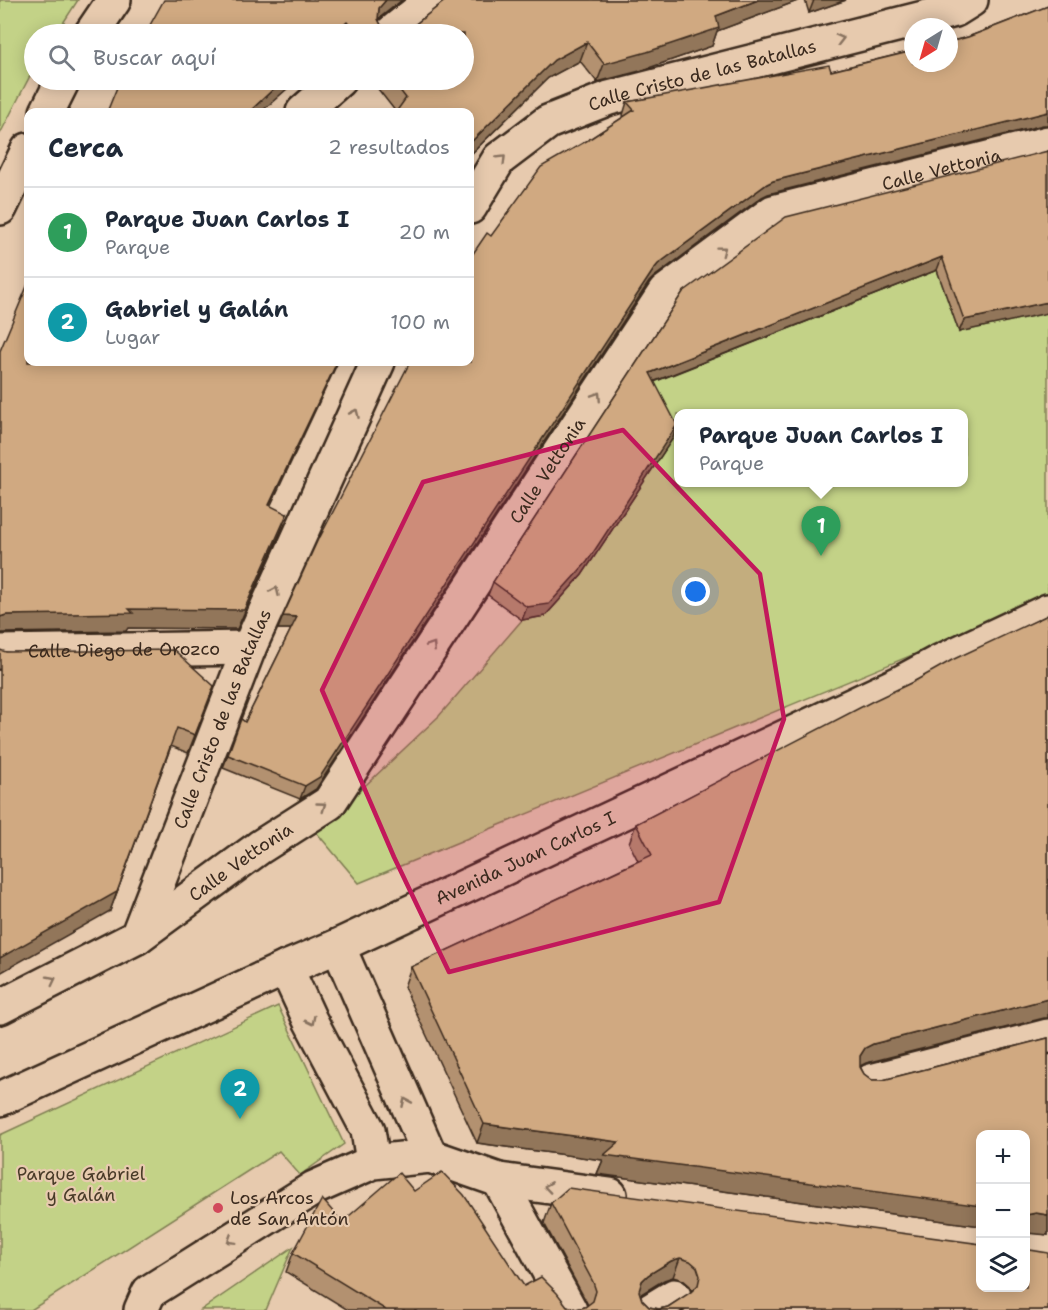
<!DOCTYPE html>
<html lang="es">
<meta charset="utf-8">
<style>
body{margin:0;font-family:"Shantell Sans",sans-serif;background:#f2f2f3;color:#1f2937}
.controls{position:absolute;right:18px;bottom:18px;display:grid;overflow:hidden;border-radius:12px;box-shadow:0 3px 15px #0003}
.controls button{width:54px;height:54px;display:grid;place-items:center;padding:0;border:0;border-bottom:2px solid #e0e1e3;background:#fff;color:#1f2937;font:30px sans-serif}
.compass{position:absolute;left:904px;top:18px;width:54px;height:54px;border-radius:50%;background:#fff;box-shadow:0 3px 15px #0003;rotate:217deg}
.you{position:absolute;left:696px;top:592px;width:21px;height:21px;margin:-15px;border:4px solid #fff;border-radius:50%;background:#1a73e8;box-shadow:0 0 0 9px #1a73e833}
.badge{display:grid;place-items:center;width:39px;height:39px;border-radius:50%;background:#111827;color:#fff;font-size:20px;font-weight:700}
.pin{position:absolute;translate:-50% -50px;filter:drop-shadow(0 2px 3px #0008)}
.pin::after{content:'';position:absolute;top:32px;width:21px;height:18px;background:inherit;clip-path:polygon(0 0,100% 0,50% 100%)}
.popup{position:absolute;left:674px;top:409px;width:294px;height:78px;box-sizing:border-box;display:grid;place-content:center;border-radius:12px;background:#fff;filter:drop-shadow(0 2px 4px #0005);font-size:20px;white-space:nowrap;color:#747a83}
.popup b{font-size:22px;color:#1f2937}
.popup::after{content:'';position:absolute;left:50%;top:100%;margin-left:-12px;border:12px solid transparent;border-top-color:#fff}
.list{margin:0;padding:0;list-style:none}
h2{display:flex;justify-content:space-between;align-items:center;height:78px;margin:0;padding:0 24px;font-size:26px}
h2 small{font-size:20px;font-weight:400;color:#747a83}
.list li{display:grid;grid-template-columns:39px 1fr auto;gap:18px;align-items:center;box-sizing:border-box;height:90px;padding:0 24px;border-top:2px solid #e0e1e3}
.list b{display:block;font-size:22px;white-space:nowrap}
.list p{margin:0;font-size:20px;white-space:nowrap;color:#747a83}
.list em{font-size:20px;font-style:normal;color:#747a83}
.icon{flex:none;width:33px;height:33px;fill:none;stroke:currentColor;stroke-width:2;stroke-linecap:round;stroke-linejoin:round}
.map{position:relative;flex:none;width:1048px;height:1310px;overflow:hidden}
.search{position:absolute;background:#fff;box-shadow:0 3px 15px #0003;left:24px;top:24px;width:450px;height:66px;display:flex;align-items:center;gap:15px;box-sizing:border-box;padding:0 21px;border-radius:33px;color:#747a83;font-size:22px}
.panel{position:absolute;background:#fff;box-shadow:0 3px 15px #0003;left:24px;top:108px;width:450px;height:258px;border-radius:12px}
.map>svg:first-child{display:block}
.green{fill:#c3d287;stroke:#7f7e52;stroke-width:1.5;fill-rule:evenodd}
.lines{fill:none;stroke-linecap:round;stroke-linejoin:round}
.minor-casing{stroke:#3b2a1e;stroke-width:38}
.major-casing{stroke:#3b2a1e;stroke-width:38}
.minor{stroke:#e7caae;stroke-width:33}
.major{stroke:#e7caae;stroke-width:33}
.wall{fill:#b3916f;stroke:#3b2a1e;stroke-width:1.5;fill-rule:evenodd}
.shaded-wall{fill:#92765a;stroke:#3b2a1e;stroke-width:1.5}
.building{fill:#d0a981;stroke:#3b2a1e;stroke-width:1.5;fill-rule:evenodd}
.oneway{stroke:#88725f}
.marked{fill:#c2185b;fill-opacity:0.2;stroke:#c2185b;stroke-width:4.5;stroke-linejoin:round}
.poi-dot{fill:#d1495b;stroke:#e7caae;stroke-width:2}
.labels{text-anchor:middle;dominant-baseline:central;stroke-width:4.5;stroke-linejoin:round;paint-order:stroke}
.street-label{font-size:18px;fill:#3b2a1e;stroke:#e7caae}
.park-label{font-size:18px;fill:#493b28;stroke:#e7caae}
.poi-label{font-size:18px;fill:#3b2a1e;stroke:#e7caae;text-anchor:start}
</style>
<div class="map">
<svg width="1048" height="1310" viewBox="0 0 1048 1310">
<rect width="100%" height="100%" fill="#e7caae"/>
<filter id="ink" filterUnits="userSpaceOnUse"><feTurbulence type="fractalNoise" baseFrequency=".0167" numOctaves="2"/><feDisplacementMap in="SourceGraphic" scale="12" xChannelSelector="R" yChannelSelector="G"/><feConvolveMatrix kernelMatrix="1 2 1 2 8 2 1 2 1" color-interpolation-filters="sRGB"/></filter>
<g filter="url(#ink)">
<g class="green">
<polygon points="0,0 78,0 56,34 34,34 34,68 0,134"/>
<path d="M 937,270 L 959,332 L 1048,313 L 1048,599 L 359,883 L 316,832 L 439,716 L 522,620 L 645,385 ZM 678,414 L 964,414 L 964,482 L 678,482 Z"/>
<polygon points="278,1006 344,1144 300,1175 279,1151 31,1310 0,1310 0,1135"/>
<polygon points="293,1247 266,1310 201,1310"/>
</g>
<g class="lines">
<defs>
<g id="minor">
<polyline points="390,34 432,0"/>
<polyline points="303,112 339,80"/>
<path id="s1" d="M 470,207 L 499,159 L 548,122 L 609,98 L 955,10 L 971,0"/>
<path id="s2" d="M 0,652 L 249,648"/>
<path id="s3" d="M 137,937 L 260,847 L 329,803 L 665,292 L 773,212 L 1048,143"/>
<polyline points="338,946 430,1156"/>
<polyline points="286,968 310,1020 368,1130 373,1162"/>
<path id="s4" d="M 0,1007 L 137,937 L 249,648 L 378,362"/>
<polyline points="871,1081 1048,1036"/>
<path id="s5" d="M 0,1099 L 286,968 L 338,946 L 900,683 L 937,663 L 1048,611"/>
<polyline points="499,1180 570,1310"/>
<polyline points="141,1310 149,1292 314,1188 373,1162 430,1156 499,1180 610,1195"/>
<polyline points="651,1310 674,1296"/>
</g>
<g id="major">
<polyline points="91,34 114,0"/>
<polyline points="47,112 63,80"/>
<polyline points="0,208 28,150"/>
</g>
</defs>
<use href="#minor" class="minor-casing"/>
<use href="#major" class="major-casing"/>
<use href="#minor" class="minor"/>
<use href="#major" class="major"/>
</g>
<g class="wall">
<polygon points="446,0 800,0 717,31 712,46 640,71 597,82 580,61 548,78 470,155 470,112 396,112 371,80 464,80 464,34 145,34 378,19 382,27 389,33 399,34 408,30"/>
<polygon points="805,0 846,0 809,13"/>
<polygon points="1048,6 1048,125 1043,125 768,194 762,197 654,277 649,282 316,789 300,799 223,768 241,719 245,722 291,629 278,629 320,537 491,236 588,140 624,117 623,115 627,102 831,71 968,37"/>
<polygon points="1048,151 959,332 937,270 654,382 673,438 582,575 545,616 522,620 488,595 493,582 683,292"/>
<polygon points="1048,615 1048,1018 1044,1018 866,1063 860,1066 864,1074 872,1080 883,1080 1048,1038 1048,1235 1029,1232 981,1134 981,1226 597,1174 603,1160 477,1143 404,987 411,967 638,861 629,843 636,824 915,681"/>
<polygon points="6,652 214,686 188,753 171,746 110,911"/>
<path d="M 414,1191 L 524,1286 L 567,1306 L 576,1309 L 585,1307 L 588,1305 L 586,1301 L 544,1223 L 551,1203 L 1048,1310 L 348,1310 L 286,1272 L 293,1253 L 342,1222 ZM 673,1277 L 683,1280 L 690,1286 L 692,1292 L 668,1307 L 659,1309 L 649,1307 L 642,1300 L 640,1295 L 641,1294 L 664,1280 Z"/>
</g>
<g class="shaded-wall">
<polygon points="386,0 402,0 378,19 379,8"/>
<polygon points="758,0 800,0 717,31 712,46 640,71 597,82 604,64 716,16"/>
<polygon points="814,0 846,0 809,13"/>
<polygon points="347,22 343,34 334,34"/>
<polygon points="587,42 580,61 548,78 470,155 470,143 554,60"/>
<polygon points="283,80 297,80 261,112 249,112"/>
<polygon points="1048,112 1048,125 1043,125 768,194 762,197 654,277 649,282 316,789 300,799 305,786 654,269 658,264 767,184 773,181"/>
<polygon points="942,257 937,270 645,385 650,373"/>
<polygon points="1048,302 1048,313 959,332 964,320"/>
<polygon points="337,362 338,362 262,524 269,505"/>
<polygon points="677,425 673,438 582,575 545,616 522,620 527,607"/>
<polygon points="287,514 280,533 237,629 128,628 126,631 0,633 0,617 6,615 129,609"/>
<polygon points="283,616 297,617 293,629 278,629"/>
<polygon points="171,746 110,911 0,973 0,958"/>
<polygon points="1048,999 1048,1018 1044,1018 866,1063 858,1067 860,1056 865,1048 873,1044"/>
<polygon points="484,1124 619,1142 981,1206 981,1226 597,1174 603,1160 477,1143"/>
<polygon points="1036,1213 1048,1215 1048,1235 1026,1233 1026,1215"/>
<polygon points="680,1258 673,1277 664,1280 641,1294 635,1301 642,1281 648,1275 671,1261"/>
</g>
<g class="building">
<polygon points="164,0 386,0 379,8 378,19 382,27 389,33 399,34 408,30 446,0 758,0 716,16 719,28 647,52 604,64 587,42 554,60 470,143 470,112 396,112 406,98 392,80 464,80 464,34 357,34 347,22 334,34 145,34"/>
<polygon points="1048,6 1048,112 773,181 767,184 658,264 654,269 320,777 305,786 228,755 241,719 245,722 297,617 283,616 319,537 320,537 410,362 470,362 470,258 487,233 491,236 541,167 588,140 634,110 627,102 829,65 831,71 913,51 913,63 949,63 949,42 968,37"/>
<polygon points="120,80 283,80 249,112 107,112"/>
<polygon points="1048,151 1048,302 964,320 942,257 650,373 677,425 587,562 549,604 527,607 493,582 683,292 786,217"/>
<polygon points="28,284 28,362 337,362 269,505 287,514 244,610 129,609 133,613 6,615 0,617 0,351"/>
<polygon points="1048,615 1048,999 873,1044 865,1048 860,1056 860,1067 864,1074 872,1080 883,1080 1048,1038 1048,1215 1036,1213 1026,1215 1026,1134 981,1134 981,1206 604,1155 619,1142 484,1124 411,967 652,855 636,824 873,701 915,681 952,660"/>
<polygon points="0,650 6,652 174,650 214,686 195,735 177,728 117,892 0,958"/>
<path d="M 442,1172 L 464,1195 L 524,1286 L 541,1277 L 557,1293 L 567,1306 L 576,1309 L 585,1307 L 593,1301 L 596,1291 L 593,1282 L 551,1203 L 568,1188 L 981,1244 L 981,1287 L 1026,1287 L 1026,1248 L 1030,1250 L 1048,1253 L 1048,1310 L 386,1310 L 293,1253 L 322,1199 L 342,1222 L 399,1173 L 414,1191 ZM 680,1258 L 690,1261 L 697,1267 L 700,1276 L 698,1285 L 691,1292 L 668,1307 L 659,1309 L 649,1307 L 642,1300 L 639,1291 L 642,1281 L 648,1275 L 671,1261 Z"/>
</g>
<defs><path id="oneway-chevron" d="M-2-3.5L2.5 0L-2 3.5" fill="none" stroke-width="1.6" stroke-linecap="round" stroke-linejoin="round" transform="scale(1.5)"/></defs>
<g class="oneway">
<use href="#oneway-chevron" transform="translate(840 39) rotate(-14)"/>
<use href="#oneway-chevron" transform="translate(502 159) rotate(-45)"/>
<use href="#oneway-chevron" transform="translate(722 250) rotate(-37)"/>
<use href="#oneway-chevron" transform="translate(597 396) rotate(-57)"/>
<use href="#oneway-chevron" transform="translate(355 413) rotate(-66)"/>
<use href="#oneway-chevron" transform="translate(275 591) rotate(-66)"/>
<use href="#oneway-chevron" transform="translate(432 646) rotate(-57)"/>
<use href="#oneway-chevron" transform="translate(322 806) rotate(-36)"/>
<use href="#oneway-chevron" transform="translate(52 980) rotate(-27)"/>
<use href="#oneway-chevron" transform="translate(311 1021) rotate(63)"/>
<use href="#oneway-chevron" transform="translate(406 1102) rotate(-114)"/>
<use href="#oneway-chevron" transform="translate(548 1187) rotate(-172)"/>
<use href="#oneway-chevron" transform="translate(231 1240) rotate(148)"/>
</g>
</g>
<path class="marked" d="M 623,430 L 760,574 L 784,719 L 719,902 L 449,972 L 394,857 L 322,690 L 423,482 Z"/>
<circle class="poi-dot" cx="218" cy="1208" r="6"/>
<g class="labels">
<g class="street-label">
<text stroke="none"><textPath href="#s1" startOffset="279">Calle Cristo de las Batallas</textPath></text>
<text stroke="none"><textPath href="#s3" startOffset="1154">Calle Vettonia</textPath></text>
<text stroke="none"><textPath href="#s3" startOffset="632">Calle Vettonia</textPath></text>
<text stroke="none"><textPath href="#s2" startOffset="124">Calle Diego de Orozco</textPath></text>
<text stroke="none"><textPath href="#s4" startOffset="388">Calle Cristo de las Batallas</textPath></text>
<text stroke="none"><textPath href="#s5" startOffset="578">Avenida Juan Carlos I</textPath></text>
<text stroke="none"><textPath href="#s3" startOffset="128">Calle Vettonia</textPath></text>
</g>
<g class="park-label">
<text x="81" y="1174">Parque Gabriel<tspan x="81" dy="21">y Galán</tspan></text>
</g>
<g class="poi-label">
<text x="230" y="1198">Los Arcos<tspan x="230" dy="21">de San Antón</tspan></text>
</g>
</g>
</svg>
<div class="controls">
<button>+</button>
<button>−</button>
<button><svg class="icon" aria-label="layers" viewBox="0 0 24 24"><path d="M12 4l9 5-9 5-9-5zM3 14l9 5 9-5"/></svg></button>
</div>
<svg class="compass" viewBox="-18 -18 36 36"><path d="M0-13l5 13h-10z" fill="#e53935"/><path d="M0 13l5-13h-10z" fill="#747a83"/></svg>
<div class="you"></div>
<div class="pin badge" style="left:821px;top:556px;background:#2e9e5b">1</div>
<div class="popup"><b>Parque Juan Carlos I</b>Parque</div>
<div class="pin badge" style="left:240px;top:1119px;background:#0f9aa8">2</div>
<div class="search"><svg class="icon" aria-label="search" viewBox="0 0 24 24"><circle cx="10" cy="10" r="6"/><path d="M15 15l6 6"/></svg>Buscar aquí</div>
<section class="panel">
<h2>Cerca<small>2 resultados</small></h2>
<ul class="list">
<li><span class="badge" style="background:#2e9e5b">1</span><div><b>Parque Juan Carlos I</b><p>Parque</p></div><em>20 m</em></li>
<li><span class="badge" style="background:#0f9aa8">2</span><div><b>Gabriel y Galán</b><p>Lugar</p></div><em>100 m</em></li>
</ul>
</section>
</div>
